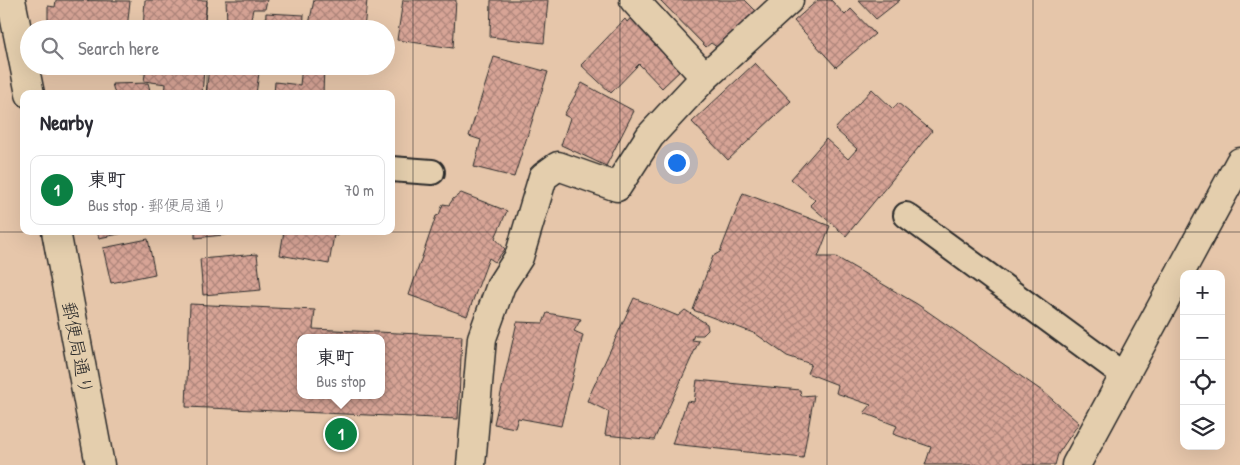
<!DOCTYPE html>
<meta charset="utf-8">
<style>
body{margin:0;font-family:"Patrick Hand","Klee One",sans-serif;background:#f2f2f3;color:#2b2b33}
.controls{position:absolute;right:15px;bottom:15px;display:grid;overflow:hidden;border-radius:10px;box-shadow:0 5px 20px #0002}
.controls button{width:45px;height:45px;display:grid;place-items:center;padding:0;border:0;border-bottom:1px solid #e1e1e2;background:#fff;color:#2b2b33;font:25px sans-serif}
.you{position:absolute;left:676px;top:162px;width:18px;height:18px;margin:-12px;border:4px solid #fff;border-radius:50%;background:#1a73e8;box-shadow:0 0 0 8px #1a73e833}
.badge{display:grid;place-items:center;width:32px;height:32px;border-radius:50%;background:#0b8043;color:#fff;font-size:16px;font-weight:700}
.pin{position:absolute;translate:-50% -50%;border:2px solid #fff;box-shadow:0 1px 5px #0006}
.popup{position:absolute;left:297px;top:334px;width:88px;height:65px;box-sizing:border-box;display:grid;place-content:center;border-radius:10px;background:#fff;filter:drop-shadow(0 1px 4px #0005);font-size:16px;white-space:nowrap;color:#7c7c81}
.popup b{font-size:19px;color:#2b2b33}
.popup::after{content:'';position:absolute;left:50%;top:100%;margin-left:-10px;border:10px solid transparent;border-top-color:#fff}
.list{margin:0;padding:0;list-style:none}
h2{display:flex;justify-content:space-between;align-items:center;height:65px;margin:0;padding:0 20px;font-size:21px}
h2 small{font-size:16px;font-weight:400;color:#7c7c81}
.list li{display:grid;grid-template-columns:32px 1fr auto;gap:15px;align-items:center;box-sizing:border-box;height:70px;margin:0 10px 10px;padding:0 10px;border:1px solid #e1e1e2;border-radius:10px}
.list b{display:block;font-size:19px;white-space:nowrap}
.list p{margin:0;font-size:16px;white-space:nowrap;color:#7c7c81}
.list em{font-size:16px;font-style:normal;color:#7c7c81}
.icon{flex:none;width:28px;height:28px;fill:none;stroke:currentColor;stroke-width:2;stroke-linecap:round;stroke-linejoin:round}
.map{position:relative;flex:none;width:1240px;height:465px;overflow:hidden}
.search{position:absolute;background:#fff;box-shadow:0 5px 20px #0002;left:20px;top:20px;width:375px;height:55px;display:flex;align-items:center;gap:12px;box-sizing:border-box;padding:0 18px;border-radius:28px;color:#7c7c81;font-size:19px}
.panel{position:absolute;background:#fff;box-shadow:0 5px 20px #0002;left:20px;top:90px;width:375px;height:145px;border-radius:10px}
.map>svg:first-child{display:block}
.building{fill:url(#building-cross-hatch);stroke:#2b2b2b;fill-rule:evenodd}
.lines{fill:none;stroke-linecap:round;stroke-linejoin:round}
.lane-casing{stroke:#2b2b2b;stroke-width:28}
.street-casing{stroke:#2b2b2b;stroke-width:31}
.secondary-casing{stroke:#2b2b2b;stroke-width:31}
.lane{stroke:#e4cead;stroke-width:24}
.street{stroke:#e4cead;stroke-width:28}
.secondary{stroke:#e4cead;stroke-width:28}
.grid{fill:none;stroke:#2b2b2b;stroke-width:1;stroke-opacity:0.55}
.labels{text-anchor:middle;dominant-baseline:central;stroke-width:4.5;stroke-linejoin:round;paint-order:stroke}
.street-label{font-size:19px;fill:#2b2b2b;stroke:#e4cead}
</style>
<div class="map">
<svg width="1240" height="465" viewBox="0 0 1240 465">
<defs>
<pattern id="building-cross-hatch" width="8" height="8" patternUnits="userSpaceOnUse" patternTransform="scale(1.25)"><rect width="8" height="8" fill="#d7a496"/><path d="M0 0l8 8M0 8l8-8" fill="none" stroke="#af867b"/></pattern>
</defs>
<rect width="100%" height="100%" fill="#e6c6aa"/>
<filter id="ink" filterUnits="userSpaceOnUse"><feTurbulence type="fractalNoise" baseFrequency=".02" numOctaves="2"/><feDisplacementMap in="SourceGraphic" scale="10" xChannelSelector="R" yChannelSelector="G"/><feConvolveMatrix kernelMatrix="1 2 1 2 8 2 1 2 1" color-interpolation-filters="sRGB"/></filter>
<g filter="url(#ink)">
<g class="building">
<polygon points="56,0 130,1 127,29 66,29 48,23 48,6 55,7"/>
<polygon points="145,0 206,0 207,1 204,29 143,29"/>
<polygon points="226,0 267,0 265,9 253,9 250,24 227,22"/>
<polygon points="314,0 367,0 364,29 308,29"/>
<polygon points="403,0 456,0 453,48 397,40"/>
<polygon points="491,0 548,0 544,43 490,37"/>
<polygon points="660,0 745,0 758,13 718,48 711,43 706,47"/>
<polygon points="818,0 831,0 845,15 851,9 875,34 836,67 794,21"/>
<polygon points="858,0 900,0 876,19"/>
<polygon points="266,13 304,15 303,29 265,29"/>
<polygon points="634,14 683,68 662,88 639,64 611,93 581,65 625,19 627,22"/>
<polygon points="494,57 548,72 514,177 474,167 481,140 469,136"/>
<polygon points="755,63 791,101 728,160 692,122"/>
<polygon points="127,66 196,66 195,69 204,70 202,94 165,94 166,84 144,81 146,68 143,68 144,73 127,71"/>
<polygon points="209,66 260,66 256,94 206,94"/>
<polygon points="302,66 324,66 323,94 274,94 275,82 300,85"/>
<polygon points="148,83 151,94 115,94 112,84"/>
<polygon points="582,83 634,111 606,166 561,145 570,118 564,115"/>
<polygon points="872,89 893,109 898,103 932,131 846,236 810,205 815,200 791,179 826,139 848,159 857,149 835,129"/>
<polygon points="461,193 507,211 495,238 505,249 495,262 489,258 467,316 409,295 436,216 439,215 443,204 449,205 453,199"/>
<polygon points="743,193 830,226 818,257 836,257 917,304 1045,393 1079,423 1058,454 1055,465 925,465 931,447 893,434 897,426 864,413 871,405 836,393 838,385 807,373 811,364 787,356 756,334 693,310 713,256 720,252"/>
<polygon points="97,231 134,231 99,238"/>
<polygon points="195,231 242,231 242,233 195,238"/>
<polygon points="284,231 338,231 337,236 334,235 329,264 280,255"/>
<polygon points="148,239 155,274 111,283 103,248"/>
<polygon points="257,254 261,290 203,295 200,259"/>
<polygon points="634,298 678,316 685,310 707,324 708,330 703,335 694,335 692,340 699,341 654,440 605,435 609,412 587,401"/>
<path d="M 190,304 L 315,310 L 313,329 L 462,336 L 458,419 L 186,407 ZM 301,338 L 381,338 L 381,395 L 301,395 Z"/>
<polygon points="547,313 581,319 574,331 583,335 561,426 518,418 515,428 494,424 517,322 543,323"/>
<polygon points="697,380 800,390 801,396 814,395 803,458 672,444 687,401 694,402"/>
</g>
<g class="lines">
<defs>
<g id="lane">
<polyline points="391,169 432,172"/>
<polyline points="906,215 1125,376"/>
</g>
<g id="street">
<polyline points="634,0 705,77"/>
<polyline points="471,465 482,338 501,285 519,257 543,177 558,166 617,187 650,136 705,77 789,0"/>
<polyline points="1076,465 1240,162"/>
</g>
<g id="secondary">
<polyline points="11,0 30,94"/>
<polyline points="56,231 100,465"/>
</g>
</defs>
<use href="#lane" class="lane-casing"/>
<use href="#street" class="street-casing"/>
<use href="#secondary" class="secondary-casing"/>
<use href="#lane" class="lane"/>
<use href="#street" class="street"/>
<use href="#secondary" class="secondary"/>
</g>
</g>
<path class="grid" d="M 207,0 L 207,29M 413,0 L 413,465M 620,0 L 620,465M 827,0 L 827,465M 1033,0 L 1033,465M 207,66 L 207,94M 207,231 L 207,465M 0,232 L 1240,232"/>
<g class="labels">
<g class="street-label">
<text transform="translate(78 348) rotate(79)">郵便局通り</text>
</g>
</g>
</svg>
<div class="controls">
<button>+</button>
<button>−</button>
<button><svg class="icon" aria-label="locate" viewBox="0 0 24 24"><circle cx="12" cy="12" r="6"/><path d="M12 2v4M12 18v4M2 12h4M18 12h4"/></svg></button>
<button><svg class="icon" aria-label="layers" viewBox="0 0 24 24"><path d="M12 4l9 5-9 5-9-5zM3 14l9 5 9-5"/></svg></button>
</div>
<div class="you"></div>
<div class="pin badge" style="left:341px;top:434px">1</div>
<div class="popup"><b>東町</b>Bus stop</div>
<div class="search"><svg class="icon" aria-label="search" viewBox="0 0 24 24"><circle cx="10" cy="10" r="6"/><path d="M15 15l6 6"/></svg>Search here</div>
<section class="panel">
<h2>Nearby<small></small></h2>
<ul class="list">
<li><span class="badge">1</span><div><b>東町</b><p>Bus stop · 郵便局通り</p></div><em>70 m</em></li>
</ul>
</section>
</div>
